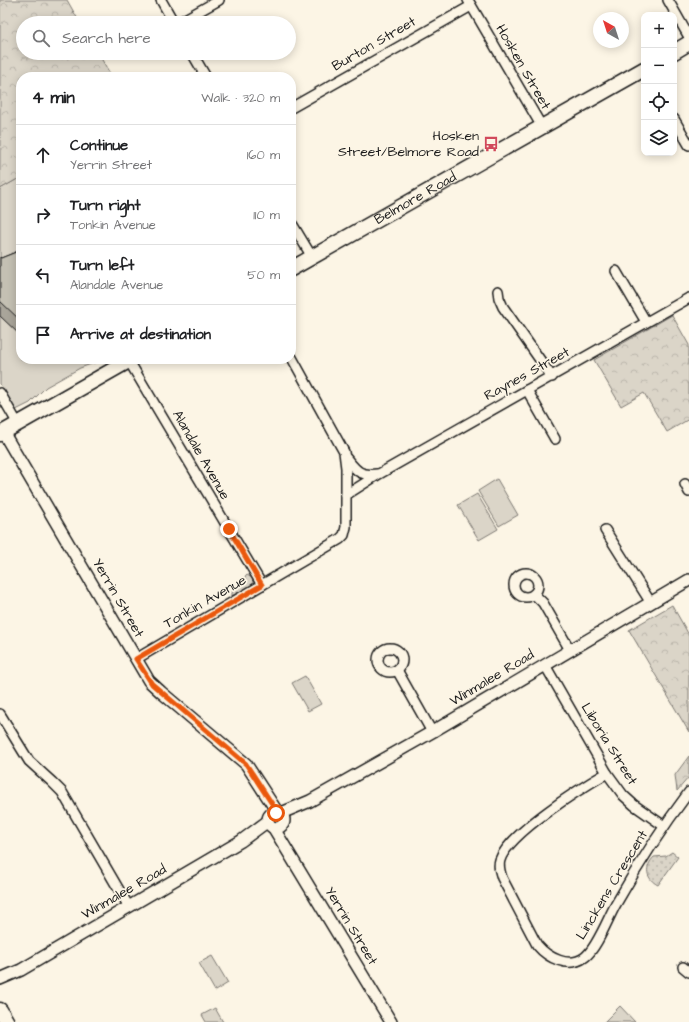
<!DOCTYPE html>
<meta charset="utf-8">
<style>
body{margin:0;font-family:"Architects Daughter",sans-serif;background:#f2f2f2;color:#202124}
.controls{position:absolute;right:12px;top:12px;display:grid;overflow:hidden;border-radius:8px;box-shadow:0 2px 10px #0003}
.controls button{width:36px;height:36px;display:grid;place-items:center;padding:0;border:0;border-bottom:1px solid #e0e0e0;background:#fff;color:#202124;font:20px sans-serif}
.compass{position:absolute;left:593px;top:12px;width:36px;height:36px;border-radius:50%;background:#fff;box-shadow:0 2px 10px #0003;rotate:321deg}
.stop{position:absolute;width:12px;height:12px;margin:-9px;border:3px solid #ea580c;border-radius:50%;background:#fff}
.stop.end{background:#ea580c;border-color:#fff;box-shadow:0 1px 4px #0008}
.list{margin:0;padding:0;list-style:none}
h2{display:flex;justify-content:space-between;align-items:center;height:52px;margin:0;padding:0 16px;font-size:17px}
h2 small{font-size:13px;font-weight:400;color:#757577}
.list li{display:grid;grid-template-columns:26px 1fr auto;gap:12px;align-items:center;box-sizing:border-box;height:60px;padding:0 16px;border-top:1px solid #e0e0e0}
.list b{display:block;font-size:15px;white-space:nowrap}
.list p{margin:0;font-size:13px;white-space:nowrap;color:#757577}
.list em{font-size:13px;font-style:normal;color:#757577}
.icon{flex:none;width:22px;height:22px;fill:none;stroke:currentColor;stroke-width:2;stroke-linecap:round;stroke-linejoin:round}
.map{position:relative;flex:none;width:689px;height:1022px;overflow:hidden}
.search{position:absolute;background:#fff;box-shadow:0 2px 10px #0003;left:16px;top:16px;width:280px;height:44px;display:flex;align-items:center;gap:10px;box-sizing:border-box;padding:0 14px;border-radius:22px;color:#757577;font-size:15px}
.panel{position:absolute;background:#fff;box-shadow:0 2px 10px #0003;left:16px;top:72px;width:280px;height:292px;border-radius:16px}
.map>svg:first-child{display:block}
.grass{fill:#dbd5c8;stroke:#7c7872}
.forest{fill:url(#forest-crowns);stroke:#7c7872}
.garden{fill:url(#garden-dots);stroke:#7c7872}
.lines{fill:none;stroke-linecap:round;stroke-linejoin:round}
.minor-casing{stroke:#1c1c1c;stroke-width:12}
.tertiary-casing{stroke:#1c1c1c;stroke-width:14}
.primary-casing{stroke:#1c1c1c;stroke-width:17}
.minor{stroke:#fcf5e5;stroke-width:9}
.tertiary{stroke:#fcf5e5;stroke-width:11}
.primary{stroke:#fcf5e5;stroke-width:14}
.wall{fill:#a9a59a;stroke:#1c1c1c}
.building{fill:#c4c0b3;stroke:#1c1c1c}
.route{stroke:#ea580c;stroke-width:5}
.labels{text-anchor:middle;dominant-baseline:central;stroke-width:3.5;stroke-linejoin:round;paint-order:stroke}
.street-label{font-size:14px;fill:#1c1c1c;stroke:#fcf5e5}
.poi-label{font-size:14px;fill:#1c1c1c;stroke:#fcf5e5;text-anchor:end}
</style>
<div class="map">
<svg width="689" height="1022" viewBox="0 0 689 1022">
<defs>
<pattern id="forest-crowns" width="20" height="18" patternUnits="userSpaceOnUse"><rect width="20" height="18" fill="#dbd5c8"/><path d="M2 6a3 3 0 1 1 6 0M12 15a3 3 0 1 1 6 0" fill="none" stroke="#bbb6ab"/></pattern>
<pattern id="garden-dots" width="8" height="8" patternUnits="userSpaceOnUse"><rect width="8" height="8" fill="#dbd5c8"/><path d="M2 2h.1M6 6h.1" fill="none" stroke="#bbb6ab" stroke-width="1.8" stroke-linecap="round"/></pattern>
</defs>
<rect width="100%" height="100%" fill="#fcf5e5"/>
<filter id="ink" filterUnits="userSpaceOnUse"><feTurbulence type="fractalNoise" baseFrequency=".025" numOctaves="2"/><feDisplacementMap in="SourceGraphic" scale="8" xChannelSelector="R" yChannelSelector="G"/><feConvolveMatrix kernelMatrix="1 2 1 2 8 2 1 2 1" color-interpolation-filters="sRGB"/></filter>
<g filter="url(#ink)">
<g class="grass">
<polygon points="21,177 21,359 105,359 80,368 46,387 30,403 16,410 0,384 0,189"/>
<polygon points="497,479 518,515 499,526 478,491"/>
<polygon points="477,494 498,529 479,540 458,505"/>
<polygon points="247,575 252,578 253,583 252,585 232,596 232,592"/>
<polygon points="305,676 321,704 308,711 292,683"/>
<polygon points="212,956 228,983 215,991 199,963"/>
<polygon points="620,1006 635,1022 604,1022"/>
<polygon points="215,1008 223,1022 206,1022 202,1015"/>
</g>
<g class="forest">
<polygon points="0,0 67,0 80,23 23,23 23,53 98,53 112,77 21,77 21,177 0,189"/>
<polygon points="672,315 689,345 689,419 667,432 644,393 621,406 594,360"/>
<polygon points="672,605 689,635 689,732 629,630"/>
<polygon points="689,756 689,777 677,791 675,775"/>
</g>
<path class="garden" d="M 672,852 L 678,857 L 658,885 C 646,879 644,867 654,857 L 666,856 Z"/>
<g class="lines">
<defs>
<g id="minor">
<polyline points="161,0 174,23"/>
<polyline points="468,0 542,127"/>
<polyline points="668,0 689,37"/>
<polyline points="178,23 219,0"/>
<polyline points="192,53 206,77"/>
<polyline points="291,108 471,6"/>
<polyline points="674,119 689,145"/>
<polyline points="291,222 312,257"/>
<polyline points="616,271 646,322"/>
<polyline points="498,291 499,298 503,307 552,377"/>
<polyline points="129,361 262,585"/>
<polyline points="527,390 555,439"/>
<polyline points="0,393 18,424"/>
<path d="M 346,458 C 357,471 359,476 377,474"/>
<polyline points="685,484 689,492"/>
<polyline points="346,495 379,474 689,298"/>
<polyline points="605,530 651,603"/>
<circle cx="526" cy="585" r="12"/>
<polyline points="534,594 543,603 570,650"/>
<circle cx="390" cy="660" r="12"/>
<polyline points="136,659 340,539 344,535 346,527 346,468 344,452 291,356"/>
<polyline points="545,665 607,773 623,795 634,805 664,826"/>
<polyline points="397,670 432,732"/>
<polyline points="0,714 29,761 52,782 62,792 129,907"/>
<path d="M 607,773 C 581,788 509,833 500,860 C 498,866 500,872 502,878 L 537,945 C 548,958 569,969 585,957 C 597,948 608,918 616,904 C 638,865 662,828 689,792"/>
<polyline points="683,967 689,972"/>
</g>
<g id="tertiary">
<polyline points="3,432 149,681 161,692 246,764 278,813"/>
<circle cx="276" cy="820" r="8"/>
<polyline points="279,814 310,801 432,732 689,580"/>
<polyline points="273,827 391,1022"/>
<polyline points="0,979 21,970 241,841 268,821"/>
</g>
<g id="primary">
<polyline points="674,52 689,43"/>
<path id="s1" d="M 291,269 L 644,69"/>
<polyline points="0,434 132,359"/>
<polyline points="0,1010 7,1022"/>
</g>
</defs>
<use href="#minor" class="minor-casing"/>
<use href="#tertiary" class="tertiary-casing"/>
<use href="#primary" class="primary-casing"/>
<use href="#minor" class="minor"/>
<use href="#tertiary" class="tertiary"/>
<use href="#primary" class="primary"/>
</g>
<polygon class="wall" points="21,250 21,336 0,316 0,257 1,258"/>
<polygon class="building" points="21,250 21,321 0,301 0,257 1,258"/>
</g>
<g class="lines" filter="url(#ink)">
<polyline class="route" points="229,529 262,585 136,659 152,684 246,764 278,813 276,813"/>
</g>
<defs>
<symbol id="bus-bare" viewBox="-9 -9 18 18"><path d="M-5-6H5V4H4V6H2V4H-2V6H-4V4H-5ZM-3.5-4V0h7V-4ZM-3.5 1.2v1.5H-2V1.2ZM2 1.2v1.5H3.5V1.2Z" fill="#d1495b" stroke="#fcf5e5" stroke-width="2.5" paint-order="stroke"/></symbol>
</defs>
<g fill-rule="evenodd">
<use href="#bus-bare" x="480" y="133" width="22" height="22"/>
</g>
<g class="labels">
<g class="street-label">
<text transform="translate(374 44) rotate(-30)">Burton Street</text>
<text transform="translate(523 67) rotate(60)">Hosken Street</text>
<text stroke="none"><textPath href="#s1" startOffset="143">Belmore Road</textPath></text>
<text transform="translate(527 374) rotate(-29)">Raynes Street</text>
<text transform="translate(201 455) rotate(60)">Alandale Avenue</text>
<text transform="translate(118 598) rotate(60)">Yerrin Street</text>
<text transform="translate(205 602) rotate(-30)">Tonkin Avenue</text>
<text transform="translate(492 678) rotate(-31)">Winmalee Road</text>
<text transform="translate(609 744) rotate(58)">Liboria Street</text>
<text transform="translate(612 885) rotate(-59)">Linckens Crescent</text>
<text transform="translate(124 892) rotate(-30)">Winmalee Road</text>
<text transform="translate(351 926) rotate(59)">Yerrin Street</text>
</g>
<g class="poi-label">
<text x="479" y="136">Hosken<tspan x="479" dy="16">Street/Belmore Road</tspan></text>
</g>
</g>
</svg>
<div class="controls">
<button>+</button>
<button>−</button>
<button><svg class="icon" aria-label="locate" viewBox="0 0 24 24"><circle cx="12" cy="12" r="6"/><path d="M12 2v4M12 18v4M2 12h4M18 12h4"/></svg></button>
<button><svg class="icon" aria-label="layers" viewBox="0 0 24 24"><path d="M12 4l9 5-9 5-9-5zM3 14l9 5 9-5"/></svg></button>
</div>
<svg class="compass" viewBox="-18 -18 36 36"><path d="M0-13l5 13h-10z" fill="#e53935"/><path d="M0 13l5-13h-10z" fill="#757577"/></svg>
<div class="stop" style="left:276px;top:813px"></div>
<div class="stop end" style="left:229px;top:529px"></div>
<div class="search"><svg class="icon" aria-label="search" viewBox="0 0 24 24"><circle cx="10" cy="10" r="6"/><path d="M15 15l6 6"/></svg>Search here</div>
<section class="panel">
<h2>4 min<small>Walk · 320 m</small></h2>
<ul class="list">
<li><svg class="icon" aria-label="ahead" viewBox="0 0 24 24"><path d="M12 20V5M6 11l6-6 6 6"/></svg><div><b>Continue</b><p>Yerrin Street</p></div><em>160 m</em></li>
<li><svg class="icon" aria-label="right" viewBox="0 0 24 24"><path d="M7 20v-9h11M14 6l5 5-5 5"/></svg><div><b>Turn right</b><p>Tonkin Avenue</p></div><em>110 m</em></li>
<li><svg class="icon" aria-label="left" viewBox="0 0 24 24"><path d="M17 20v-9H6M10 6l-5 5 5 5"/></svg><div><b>Turn left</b><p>Alandale Avenue</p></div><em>50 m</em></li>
<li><svg class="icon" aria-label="arrive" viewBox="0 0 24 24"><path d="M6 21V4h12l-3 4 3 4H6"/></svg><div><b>Arrive at destination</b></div></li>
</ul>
</section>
</div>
